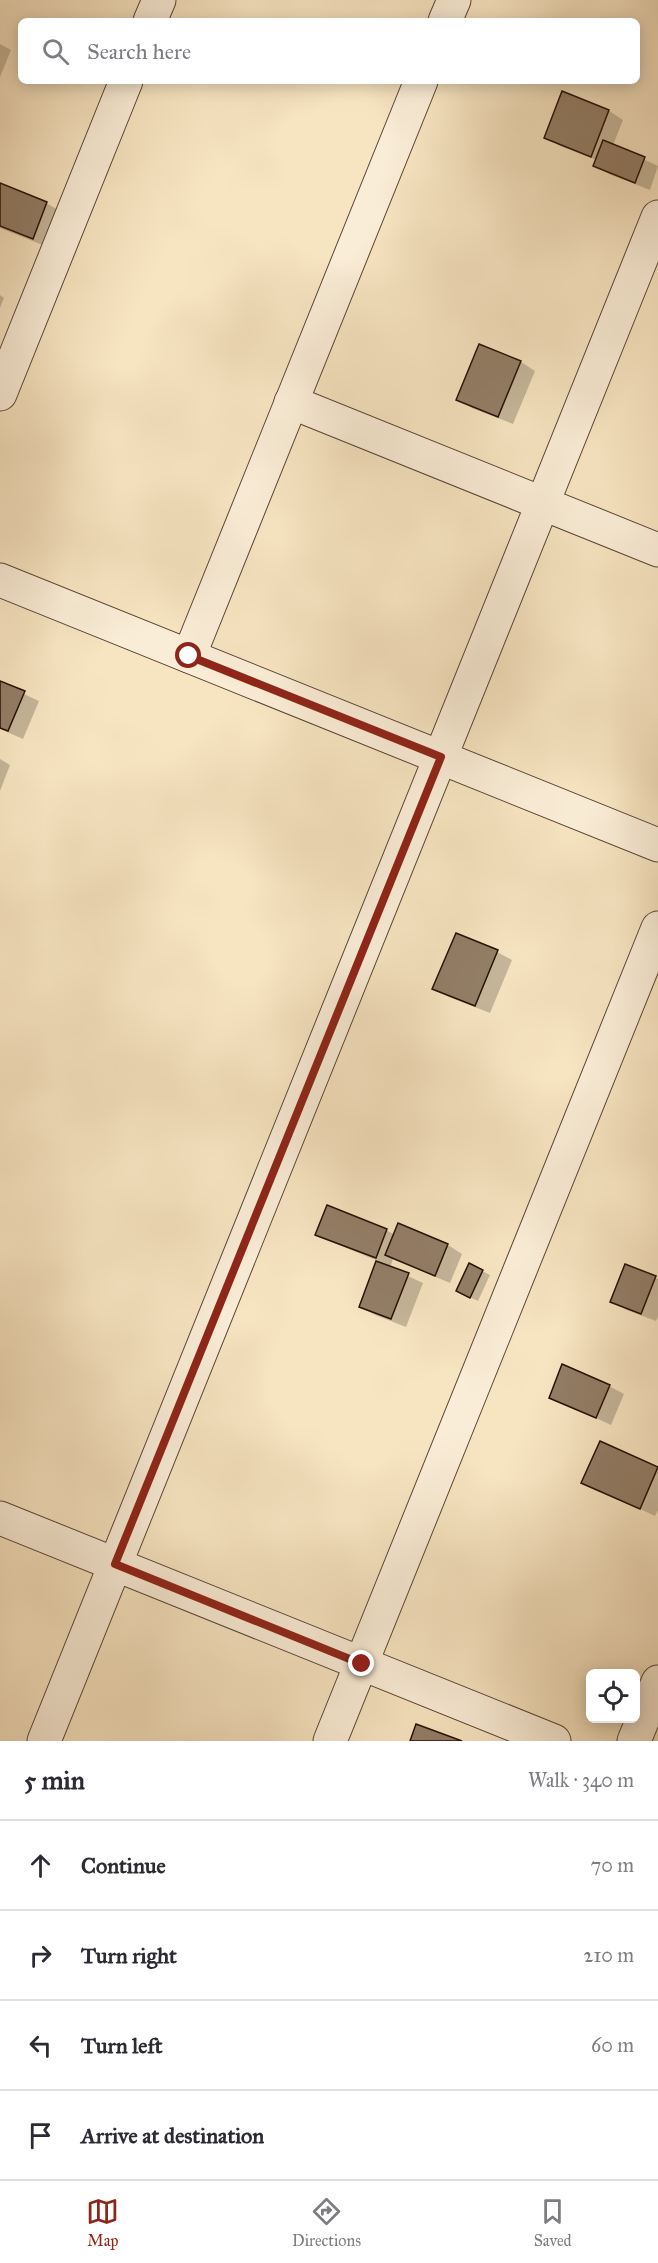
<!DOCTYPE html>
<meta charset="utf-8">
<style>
body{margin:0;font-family:"IM FELL Great Primer",serif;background:#f7f7f7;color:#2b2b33}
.controls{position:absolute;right:18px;bottom:18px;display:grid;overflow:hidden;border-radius:9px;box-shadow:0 3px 15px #0003}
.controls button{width:54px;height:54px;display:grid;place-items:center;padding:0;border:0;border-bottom:2px solid #e1e1e2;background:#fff;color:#2b2b33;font:30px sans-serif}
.stop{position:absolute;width:18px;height:18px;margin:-14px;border:4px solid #8f2418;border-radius:50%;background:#fff}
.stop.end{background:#8f2418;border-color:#fff;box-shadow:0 2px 6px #0008}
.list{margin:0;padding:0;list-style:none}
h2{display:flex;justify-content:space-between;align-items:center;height:78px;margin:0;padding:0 24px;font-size:26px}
h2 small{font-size:20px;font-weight:400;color:#7c7c81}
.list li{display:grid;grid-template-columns:39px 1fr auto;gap:18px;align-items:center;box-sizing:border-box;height:90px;padding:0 24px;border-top:2px solid #e1e1e2}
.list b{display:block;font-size:22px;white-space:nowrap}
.list em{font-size:20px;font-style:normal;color:#7c7c81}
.icon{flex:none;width:33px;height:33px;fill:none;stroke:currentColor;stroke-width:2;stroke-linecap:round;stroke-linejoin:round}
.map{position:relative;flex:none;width:658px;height:1741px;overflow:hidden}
.search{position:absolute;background:#fff;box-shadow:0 3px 15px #0003;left:18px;right:18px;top:18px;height:66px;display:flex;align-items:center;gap:15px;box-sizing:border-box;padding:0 21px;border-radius:9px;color:#7c7c81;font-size:22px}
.sheet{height:438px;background:#fff}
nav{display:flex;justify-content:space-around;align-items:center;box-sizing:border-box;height:84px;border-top:2px solid #e1e1e2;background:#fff;font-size:16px;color:#7c7c81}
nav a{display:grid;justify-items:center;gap:3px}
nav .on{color:#8f2418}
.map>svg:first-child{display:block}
.shadow{fill:#0003}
.building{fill:#937e67;stroke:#271006;stroke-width:1.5}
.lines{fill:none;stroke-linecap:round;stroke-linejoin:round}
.minor-casing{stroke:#5b4535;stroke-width:35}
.minor{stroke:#faedd7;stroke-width:33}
.route{stroke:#8f2418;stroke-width:8}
</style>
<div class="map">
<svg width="658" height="1741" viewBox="0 0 658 1741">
<rect width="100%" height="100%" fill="#f7e4c1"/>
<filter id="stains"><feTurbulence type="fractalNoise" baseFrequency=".00333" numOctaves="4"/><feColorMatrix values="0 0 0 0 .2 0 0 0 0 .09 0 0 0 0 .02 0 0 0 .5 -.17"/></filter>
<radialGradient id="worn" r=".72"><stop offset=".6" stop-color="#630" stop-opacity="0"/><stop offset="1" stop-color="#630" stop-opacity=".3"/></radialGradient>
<g class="shadow">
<polygon points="0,44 11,50 0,77"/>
<polygon points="563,93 609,111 623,120 613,145 658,166 650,190 609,174 595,165 597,160 560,146 546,137"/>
<polygon points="0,185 46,203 67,215 55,250 0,228"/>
<polygon points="0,295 4,298 0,308"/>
<polygon points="480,346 521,362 535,371 513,424 472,408 458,399"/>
<polygon points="0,683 39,701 23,739 0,729"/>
<polygon points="0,759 10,765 0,791"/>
<polygon points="457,935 497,952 512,960 490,1013 449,997 434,989"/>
<polygon points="399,1225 448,1245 462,1254 450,1283 393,1259 390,1268 423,1283 406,1327 375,1315 361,1307 378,1261 332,1242 317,1234 386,1230 395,1235"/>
<polygon points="470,1265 490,1275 478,1301 465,1295"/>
<polygon points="655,1278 658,1279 658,1316 656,1321 627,1310 612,1301"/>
<polygon points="609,1386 624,1394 611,1425 550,1397"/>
<polygon points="601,1443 658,1468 658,1510 655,1516 583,1482"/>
</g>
<g class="building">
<polygon points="562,91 609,110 591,157 544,138"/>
<polygon points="603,140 645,157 635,183 593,166"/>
<polygon points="0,183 47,202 33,239 0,226"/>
<polygon points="479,344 521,361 498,417 456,400"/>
<polygon points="0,681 25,691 8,731 0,728"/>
<polygon points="456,933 498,950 475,1006 432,989"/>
<polygon points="327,1205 387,1229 376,1258 315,1235"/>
<polygon points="398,1223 448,1244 435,1276 385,1255"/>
<polygon points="376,1261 409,1273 391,1319 359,1307"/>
<polygon points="469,1263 483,1270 470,1298 456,1291"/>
<polygon points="625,1264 656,1276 641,1314 610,1302"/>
<polygon points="562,1364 610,1385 596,1418 549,1398"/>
<polygon points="600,1441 658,1467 640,1509 581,1483"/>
<polygon points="416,1724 462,1741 410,1741"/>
</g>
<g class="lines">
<defs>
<g id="minor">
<polyline points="150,21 159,0"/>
<polyline points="445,21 454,0"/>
<polyline points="0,394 126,81"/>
<polyline points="291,402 658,550"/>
<polyline points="0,580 658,845"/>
<polyline points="189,656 421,81"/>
<polyline points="0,1518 554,1741"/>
<polyline points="44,1741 658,217"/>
<polyline points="330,1741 658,928"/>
<polyline points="634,1741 658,1682"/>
</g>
</defs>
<use href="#minor" class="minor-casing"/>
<use href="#minor" class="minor"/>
</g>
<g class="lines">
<polyline class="route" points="189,656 441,757 115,1564 362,1664"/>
</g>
<rect width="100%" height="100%" filter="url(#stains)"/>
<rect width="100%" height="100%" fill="url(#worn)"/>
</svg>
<div class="controls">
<button><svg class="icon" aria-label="locate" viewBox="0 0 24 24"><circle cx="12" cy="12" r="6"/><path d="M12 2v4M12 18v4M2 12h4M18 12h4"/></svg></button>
</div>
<div class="stop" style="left:189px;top:656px"></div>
<div class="stop end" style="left:362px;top:1664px"></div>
<div class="search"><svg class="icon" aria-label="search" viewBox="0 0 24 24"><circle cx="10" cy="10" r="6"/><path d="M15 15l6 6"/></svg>Search here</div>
</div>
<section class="sheet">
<h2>5 min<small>Walk · 340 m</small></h2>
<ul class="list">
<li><svg class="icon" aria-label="ahead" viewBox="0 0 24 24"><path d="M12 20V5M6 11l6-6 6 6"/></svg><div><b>Continue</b></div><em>70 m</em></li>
<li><svg class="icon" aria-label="right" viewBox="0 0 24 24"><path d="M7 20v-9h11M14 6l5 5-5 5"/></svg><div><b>Turn right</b></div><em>210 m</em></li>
<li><svg class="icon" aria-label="left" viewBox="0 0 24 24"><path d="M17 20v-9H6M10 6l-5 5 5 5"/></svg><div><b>Turn left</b></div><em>60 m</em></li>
<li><svg class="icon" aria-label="arrive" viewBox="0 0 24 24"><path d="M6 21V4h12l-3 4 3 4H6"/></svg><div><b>Arrive at destination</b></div></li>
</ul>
</section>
<nav>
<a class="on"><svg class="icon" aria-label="map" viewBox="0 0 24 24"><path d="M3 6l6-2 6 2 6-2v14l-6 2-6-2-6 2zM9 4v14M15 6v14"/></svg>Map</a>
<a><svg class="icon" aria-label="directions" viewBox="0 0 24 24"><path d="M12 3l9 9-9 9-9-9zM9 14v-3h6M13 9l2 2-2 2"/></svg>Directions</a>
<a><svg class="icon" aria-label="saved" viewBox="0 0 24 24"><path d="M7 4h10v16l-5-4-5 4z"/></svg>Saved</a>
</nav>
